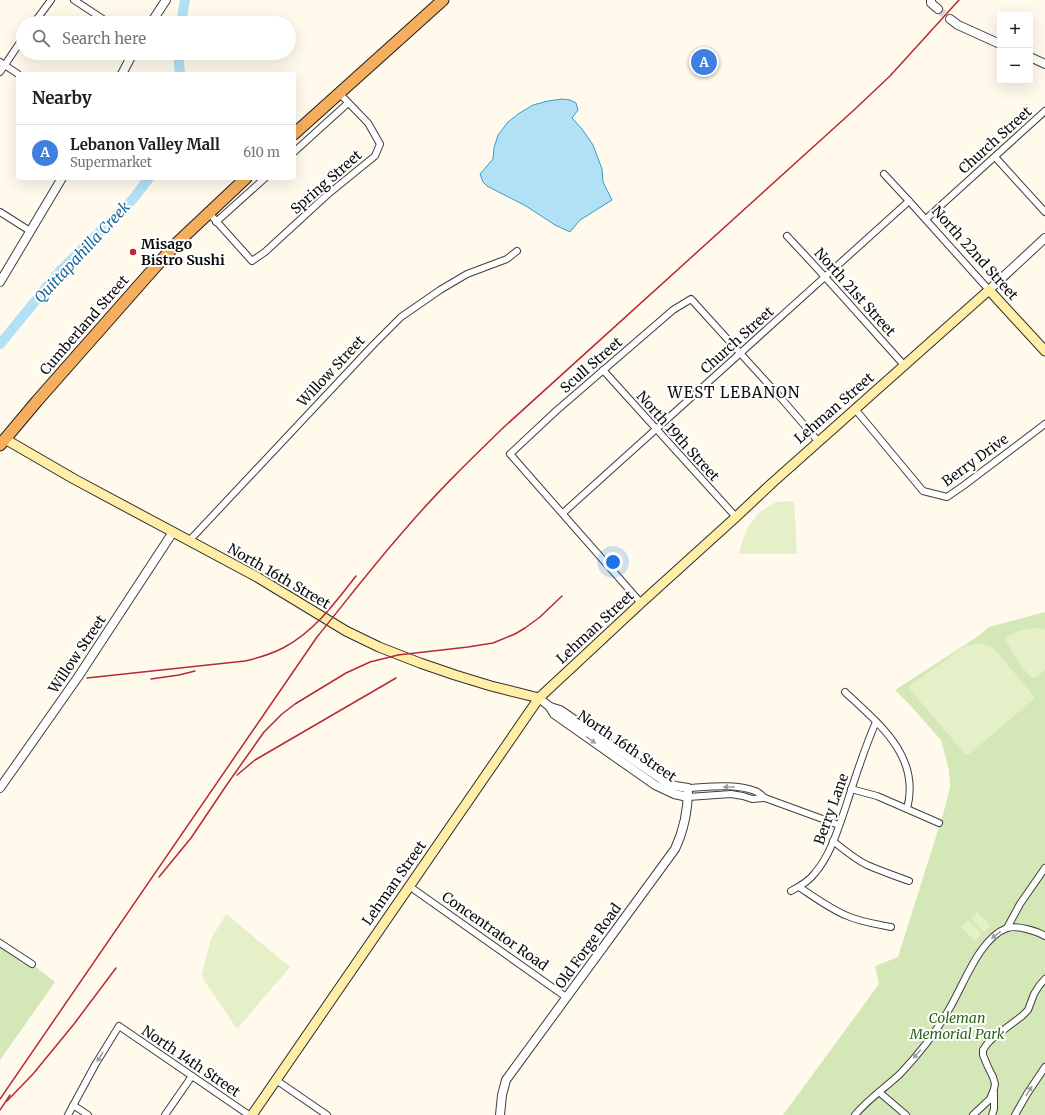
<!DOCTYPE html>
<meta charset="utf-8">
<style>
body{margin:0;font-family:Merriweather,serif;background:#f6f6f6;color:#202124}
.controls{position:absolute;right:12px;top:12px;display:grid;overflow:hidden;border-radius:4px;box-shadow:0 4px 16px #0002}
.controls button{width:36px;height:36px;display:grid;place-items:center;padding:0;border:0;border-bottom:1px solid #e0e0e0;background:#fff;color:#202124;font:20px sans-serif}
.you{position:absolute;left:613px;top:562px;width:14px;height:14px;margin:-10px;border:3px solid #fff;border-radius:50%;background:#1a73e8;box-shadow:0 0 0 6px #1a73e833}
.badge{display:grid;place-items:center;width:26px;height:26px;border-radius:50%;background:#b45309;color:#fff;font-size:13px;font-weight:700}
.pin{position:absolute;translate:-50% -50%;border:2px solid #fff;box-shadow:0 1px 4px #0006}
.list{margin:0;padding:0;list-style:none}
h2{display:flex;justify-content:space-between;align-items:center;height:52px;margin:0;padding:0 16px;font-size:17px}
h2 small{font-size:13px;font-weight:400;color:#757577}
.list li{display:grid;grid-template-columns:26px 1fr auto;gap:12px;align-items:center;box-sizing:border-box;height:56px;padding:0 16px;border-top:1px solid #e0e0e0}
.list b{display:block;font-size:15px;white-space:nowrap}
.list p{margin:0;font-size:13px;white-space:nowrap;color:#757577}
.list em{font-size:13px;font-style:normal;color:#757577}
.icon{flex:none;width:22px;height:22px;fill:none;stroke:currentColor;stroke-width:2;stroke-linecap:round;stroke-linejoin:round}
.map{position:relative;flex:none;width:1045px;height:1115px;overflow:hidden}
.search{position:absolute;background:#fff;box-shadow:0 4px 16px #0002;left:16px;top:16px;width:280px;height:44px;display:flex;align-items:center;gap:10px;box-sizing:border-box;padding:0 14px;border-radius:22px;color:#757577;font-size:15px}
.panel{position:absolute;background:#fff;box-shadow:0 4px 16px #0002;left:16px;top:72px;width:280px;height:108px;border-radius:4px}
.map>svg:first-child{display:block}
.green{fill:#d4e8b7}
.pitch{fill:#e5efc8}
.water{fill:#b2e1f5;stroke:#3a9bcb}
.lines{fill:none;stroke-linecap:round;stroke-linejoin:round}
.river{stroke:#b2e1f5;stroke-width:10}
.tertiary-tunnel{stroke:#dbd6ca;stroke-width:8;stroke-dasharray:8 4;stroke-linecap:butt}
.minor-casing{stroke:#3f3f3f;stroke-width:8}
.tertiary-casing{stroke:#3f3f3f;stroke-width:10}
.secondary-casing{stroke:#2e2e2e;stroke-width:11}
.trunk-casing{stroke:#1d1d1d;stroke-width:13}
.minor{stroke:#fff;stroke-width:6}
.tertiary{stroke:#fff;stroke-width:8}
.secondary{stroke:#feeea8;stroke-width:9}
.trunk{stroke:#f4ae5d;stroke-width:11}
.rail{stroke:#ba2738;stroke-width:1.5}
.oneway{fill:#9e9e9e}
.poi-dot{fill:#ba2738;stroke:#fff;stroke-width:1.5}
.labels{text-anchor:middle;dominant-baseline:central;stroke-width:4;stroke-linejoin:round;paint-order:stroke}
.street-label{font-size:14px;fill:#0c0c0c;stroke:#fff}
.poi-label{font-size:14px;font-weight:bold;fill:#0c0c0c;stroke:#fff;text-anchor:start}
.park-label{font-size:14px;font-style:italic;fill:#31631e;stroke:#fff}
.water-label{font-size:15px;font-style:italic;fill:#186b9c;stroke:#fff}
.neighbourhood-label{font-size:15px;letter-spacing:1px;fill:#0c0c0c;stroke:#fff}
</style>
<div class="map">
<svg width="1045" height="1115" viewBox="0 0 1045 1115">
<rect width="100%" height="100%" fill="#fffaec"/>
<g class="green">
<polygon points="1045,612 1045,1115 783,1115 879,984 875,966 898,957 944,811 950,787 949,770 941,740 911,706 895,690 977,637 989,627"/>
<polygon points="0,943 32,964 55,982 0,1060"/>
</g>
<g class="pitch">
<polygon points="794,501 797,554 739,554 743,539 749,525 760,512 776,502"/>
<path d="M 1034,628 L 1045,629 L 1045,670 L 1036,678 L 1032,678 L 1021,666 L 1005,639 C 1014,632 1022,629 1034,628 Z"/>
<polygon points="979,643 993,647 1035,698 968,755 965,754 908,687 965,646"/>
<polygon points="977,912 991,926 984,932 971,918"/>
<polygon points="226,914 290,967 237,1029 204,980 202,974 211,939"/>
<polygon points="968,920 982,934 975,941 961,927"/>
</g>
<polygon class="water" points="562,99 570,100 576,103 578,110 572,118 582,129 593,145 602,169 603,182 612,200 580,220 570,232 555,225 526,206 487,186 483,182 480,174 493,159 494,148 498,135 508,122 518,114 533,105 548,101"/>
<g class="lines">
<g class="river">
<polyline points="181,23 185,0"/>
<polyline points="178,53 180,74"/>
<polyline points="0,344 60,271 133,199 149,178"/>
</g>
<polyline class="tertiary-tunnel" points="938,9 950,19"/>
<defs>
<g id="minor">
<polyline points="74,0 109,23"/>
<polyline points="34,23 51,0"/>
<polyline points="0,62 18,74"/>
<polyline points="0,72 23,38"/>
<polyline points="294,152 348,103"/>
<polyline points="995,157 1045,212"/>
<polyline points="884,174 909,201 989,290"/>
<polyline points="0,212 30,231"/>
<polyline points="209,213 252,261 265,252 327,195 375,156 380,144 368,123 339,93"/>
<polyline points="926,219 1045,111"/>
<polyline points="216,222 265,178"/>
<path d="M 787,236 C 827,278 865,322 904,365"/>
<polyline points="603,370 736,517"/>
<polyline points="855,409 923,491 947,497 963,486 1045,424"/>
<polyline points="563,513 909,201"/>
<polyline points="189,541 374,344 401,317 440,290 467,274 507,259 517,251"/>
<polyline points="641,603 510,454 556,411 673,310 691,299 780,397 818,441"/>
<path d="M 845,692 C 879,724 921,756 907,809 L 877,796 L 851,789"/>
<path d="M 688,788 C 709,787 735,783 755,791 C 759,792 762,796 765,798 L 839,825"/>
<polyline points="688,797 731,794 743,796 752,799 765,798"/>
<polyline points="907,809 939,823"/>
<path d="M 833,841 C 844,850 855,859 867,865 C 881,871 895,876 909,881"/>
<polyline points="409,886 566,997"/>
<path d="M 799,887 C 814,897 829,908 845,915 C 860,922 876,924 891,927"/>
<path d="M 791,891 C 801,886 809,881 815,873 C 831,854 838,829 846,806 C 855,778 864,749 876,722"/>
<polyline points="1007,928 1020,904 1045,868"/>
<polyline points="0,943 32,964"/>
<polyline points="276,1080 327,1115"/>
<polyline points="879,1092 906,1115"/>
<polyline points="73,1105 88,1115"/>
<polyline points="68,1115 95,1065 119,1026 249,1115"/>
<polyline points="165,1115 192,1076"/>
<path d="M 855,1115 C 868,1099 885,1088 900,1074 C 917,1056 936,1032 948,1011 C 963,987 979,938 1007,928 C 1016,925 1037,931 1045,936"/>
<polyline points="973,1115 990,1099 994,1089 995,1084 993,1077 988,1067 983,1055 983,1050 987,1044 993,1038 1022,1016 1028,1010 1034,994 1039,986 1045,979"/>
<polyline points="992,1115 994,1109 994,1093"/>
<polyline points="1015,1115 1027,1094 1045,1067"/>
</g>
<g id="tertiary">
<polyline points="931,0 931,3 938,9"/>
<polyline points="950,19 958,25 1000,44"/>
<polyline points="151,23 166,0"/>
<polyline points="1030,57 1045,64"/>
<polyline points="122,74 133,53"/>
<polyline points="0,282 62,178"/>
<polyline points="989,290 1045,238"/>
<polyline points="550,707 554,714 655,785 674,794 688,797"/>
<polyline points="0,788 78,677 173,532"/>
<path d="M 500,1115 L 502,1095 L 506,1080 L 675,849 C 684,830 688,809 688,788 L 675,786 L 664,781 L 560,710 L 550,707 L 539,698"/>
</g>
<g id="secondary">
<polyline points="5,439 74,479 257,577 346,631 379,647 420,663 455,675 491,686 539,698"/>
<polyline points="252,1115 539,698 641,603 736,517 771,484 989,290 1045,351"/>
</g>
<g id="trunk">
<polyline points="294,134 443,0"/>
<polyline points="0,445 37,401 149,274 177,243 246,178"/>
</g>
</defs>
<use href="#minor" class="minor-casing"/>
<use href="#tertiary" class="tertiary-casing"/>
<use href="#secondary" class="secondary-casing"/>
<use href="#trunk" class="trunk-casing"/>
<use href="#minor" class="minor"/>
<use href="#tertiary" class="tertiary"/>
<use href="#secondary" class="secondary"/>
<use href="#trunk" class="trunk"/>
<g class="rail">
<path d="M 87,678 L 245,661 C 258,658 271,654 283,648 C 314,632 335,603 356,576"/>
<polyline points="151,679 179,675 195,671"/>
<polyline points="237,775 255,760 396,678"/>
<polyline points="159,877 191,838 228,783 264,732 282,714 295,704 346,673 370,662 398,655 468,647 493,643 515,634 525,628 540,617 562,596"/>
<path d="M 0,1099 L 317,637 C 347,600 376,562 408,526 C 438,491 471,459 504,427 L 854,110 L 890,76 L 959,0"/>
<polyline points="7,1101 33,1074 74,1024 116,968"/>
<polyline points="0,1110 10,1095"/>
</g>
</g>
<defs><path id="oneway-solid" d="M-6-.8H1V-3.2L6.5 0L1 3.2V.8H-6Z"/></defs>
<g class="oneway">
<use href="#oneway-solid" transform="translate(591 740) rotate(35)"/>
<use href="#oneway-solid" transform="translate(729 787) rotate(-180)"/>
<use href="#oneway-solid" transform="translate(996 935) rotate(142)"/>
<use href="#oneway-solid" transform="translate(917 1054) rotate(132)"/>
<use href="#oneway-solid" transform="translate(100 1057) rotate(122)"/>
<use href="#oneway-solid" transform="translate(1029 1091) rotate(-58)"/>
</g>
<circle class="poi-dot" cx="133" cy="252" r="4"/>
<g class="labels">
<g class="street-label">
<text transform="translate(995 140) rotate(-42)">Church Street</text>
<text transform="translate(326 182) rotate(-41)">Spring Street</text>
<text transform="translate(975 253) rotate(48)">North 22nd Street</text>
<text transform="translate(855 292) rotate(48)">North 21st Street</text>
<text transform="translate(84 325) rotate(-49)">Cumberland Street</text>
<text transform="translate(737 340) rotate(-42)">Church Street</text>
<text transform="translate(591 365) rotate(-41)">Scull Street</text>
<text transform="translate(331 371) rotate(-47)">Willow Street</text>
<text transform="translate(834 408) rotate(-41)">Lehman Street</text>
<text transform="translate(678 436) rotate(48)">North 19th Street</text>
<text transform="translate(975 460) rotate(-36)">Berry Drive</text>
<text transform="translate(279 576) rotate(30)">North 16th Street</text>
<text transform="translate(595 627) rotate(-43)">Lehman Street</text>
<text transform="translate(77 654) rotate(-56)">Willow Street</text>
<text transform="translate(627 746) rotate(34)">North 16th Street</text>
<text transform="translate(831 809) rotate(-70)">Berry Lane</text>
<text transform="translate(394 883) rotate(-55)">Lehman Street</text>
<text transform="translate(495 931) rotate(35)">Concentrator Road</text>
<text transform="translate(588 946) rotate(-54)">Old Forge Road</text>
<text transform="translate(191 1061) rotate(34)">North 14th Street</text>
</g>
<g class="poi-label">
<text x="141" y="244">Misago<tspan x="141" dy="16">Bistro Sushi</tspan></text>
</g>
<g class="park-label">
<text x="957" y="1018">Coleman<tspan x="957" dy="16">Memorial Park</tspan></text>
</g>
<g class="water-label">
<text transform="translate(82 252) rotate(-47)">Quittapahilla Creek</text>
</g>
<g class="neighbourhood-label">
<text x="734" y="392">WEST LEBANON</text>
</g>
</g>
</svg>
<div class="controls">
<button>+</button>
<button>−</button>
</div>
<div class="you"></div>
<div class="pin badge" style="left:704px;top:62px;background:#3f7fe0">A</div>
<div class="search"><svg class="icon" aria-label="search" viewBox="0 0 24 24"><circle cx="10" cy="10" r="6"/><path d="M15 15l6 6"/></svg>Search here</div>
<section class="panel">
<h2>Nearby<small></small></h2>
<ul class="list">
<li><span class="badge" style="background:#3f7fe0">A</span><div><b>Lebanon Valley Mall</b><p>Supermarket</p></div><em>610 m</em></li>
</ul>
</section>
</div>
